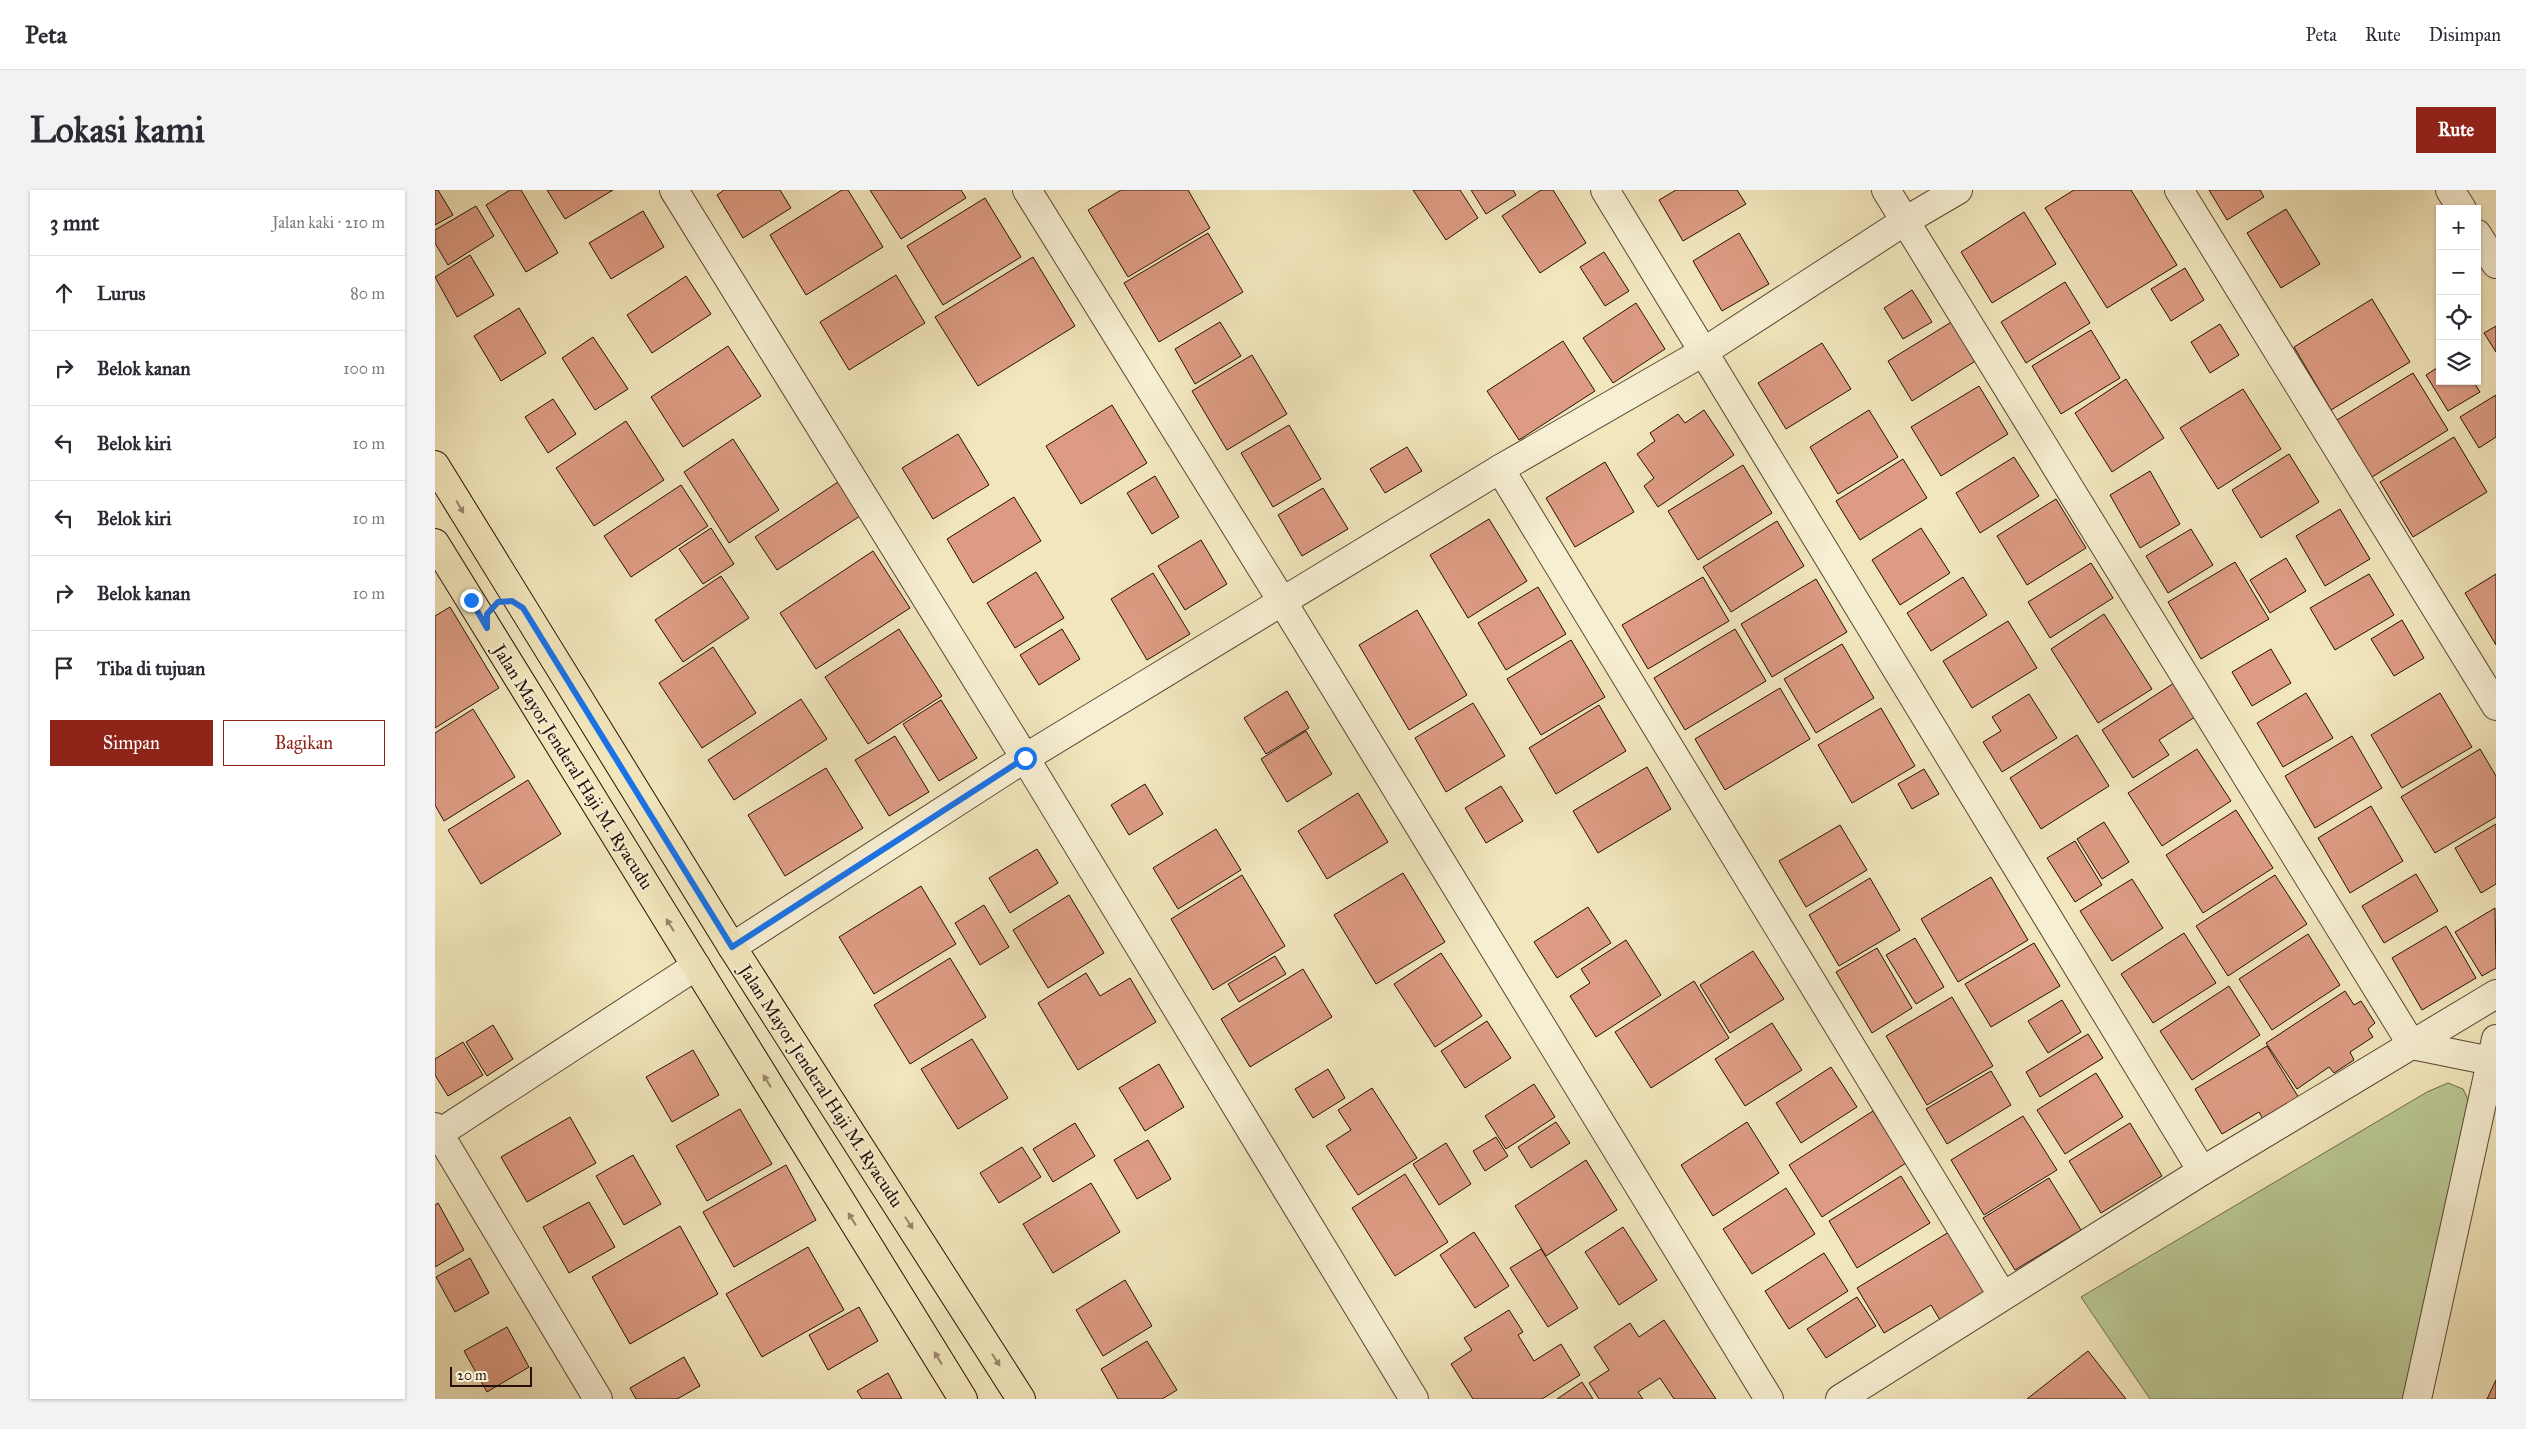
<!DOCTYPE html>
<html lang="id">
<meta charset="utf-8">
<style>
body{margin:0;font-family:"IM FELL Great Primer",serif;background:#f2f2f3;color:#2b2b33}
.controls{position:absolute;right:15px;top:15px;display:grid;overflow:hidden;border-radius:0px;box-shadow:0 1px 4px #0004}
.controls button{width:45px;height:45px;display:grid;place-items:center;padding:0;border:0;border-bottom:1px solid #e1e1e2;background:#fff;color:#2b2b33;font:25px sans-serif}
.scale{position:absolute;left:15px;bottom:12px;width:82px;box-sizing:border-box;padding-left:5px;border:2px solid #271007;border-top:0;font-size:14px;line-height:18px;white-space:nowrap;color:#271007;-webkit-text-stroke:4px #f7efd3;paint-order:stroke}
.stop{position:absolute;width:15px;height:15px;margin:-11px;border:4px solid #1a73e8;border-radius:50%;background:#fff}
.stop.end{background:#1a73e8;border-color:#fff;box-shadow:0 1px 5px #0008}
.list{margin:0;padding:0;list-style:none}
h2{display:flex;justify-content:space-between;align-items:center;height:65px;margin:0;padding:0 20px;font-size:21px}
h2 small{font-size:16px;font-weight:400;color:#7c7c81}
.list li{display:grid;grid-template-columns:32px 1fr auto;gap:15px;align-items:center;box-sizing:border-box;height:75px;padding:0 20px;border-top:1px solid #e1e1e2}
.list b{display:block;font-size:19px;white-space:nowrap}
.list em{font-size:16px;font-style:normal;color:#7c7c81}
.actions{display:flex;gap:10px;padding:15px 20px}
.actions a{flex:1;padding:11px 0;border:1px solid #8f2418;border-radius:0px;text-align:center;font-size:18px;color:#8f2418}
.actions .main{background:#8f2418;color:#fff}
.icon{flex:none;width:28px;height:28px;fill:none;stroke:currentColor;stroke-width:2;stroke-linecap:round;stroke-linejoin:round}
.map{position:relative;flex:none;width:2061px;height:1209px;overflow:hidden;border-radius:0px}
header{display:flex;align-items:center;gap:30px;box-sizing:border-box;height:70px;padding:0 25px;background:#fff;border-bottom:1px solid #e1e1e2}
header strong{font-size:24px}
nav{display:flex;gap:28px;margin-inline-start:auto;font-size:18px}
.intro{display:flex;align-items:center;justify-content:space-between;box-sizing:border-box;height:120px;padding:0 30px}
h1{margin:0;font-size:35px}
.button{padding:12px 22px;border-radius:0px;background:#8f2418;color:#fff;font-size:18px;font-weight:700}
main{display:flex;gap:30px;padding:0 30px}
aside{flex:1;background:#fff;border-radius:0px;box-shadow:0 1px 4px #0004}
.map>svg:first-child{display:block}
.green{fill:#b8c692;stroke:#706b4c}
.building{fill:#dc9b82;stroke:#271007}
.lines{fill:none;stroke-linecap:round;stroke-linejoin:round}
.minor-casing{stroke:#5a4634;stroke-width:30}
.major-casing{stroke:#271007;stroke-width:30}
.minor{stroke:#f7efd3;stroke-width:28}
.major{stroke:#f2e6bc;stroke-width:28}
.oneway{fill:#97866b}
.route{stroke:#1a73e8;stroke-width:6}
.labels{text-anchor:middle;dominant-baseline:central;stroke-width:4;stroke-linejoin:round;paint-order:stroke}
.street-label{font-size:18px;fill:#271007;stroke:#f7efd3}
</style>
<header>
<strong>Peta</strong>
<nav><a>Peta</a><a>Rute</a><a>Disimpan</a></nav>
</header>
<div class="intro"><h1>Lokasi kami</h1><a class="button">Rute</a></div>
<main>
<aside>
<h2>3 mnt<small>Jalan kaki · 210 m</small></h2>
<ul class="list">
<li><svg class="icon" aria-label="ahead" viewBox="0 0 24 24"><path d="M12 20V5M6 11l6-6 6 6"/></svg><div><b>Lurus</b></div><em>80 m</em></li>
<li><svg class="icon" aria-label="right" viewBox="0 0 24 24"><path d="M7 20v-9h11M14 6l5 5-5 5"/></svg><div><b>Belok kanan</b></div><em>100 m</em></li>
<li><svg class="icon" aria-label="left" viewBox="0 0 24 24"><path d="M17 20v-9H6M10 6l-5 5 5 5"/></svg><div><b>Belok kiri</b></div><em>10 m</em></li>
<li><svg class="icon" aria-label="left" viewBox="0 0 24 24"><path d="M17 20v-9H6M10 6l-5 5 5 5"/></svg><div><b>Belok kiri</b></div><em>10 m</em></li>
<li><svg class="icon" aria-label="right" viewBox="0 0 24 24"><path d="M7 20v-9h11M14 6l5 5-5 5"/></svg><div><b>Belok kanan</b></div><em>10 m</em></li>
<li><svg class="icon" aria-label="arrive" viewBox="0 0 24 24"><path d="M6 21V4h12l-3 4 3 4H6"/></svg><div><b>Tiba di tujuan</b></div></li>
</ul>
<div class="actions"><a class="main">Simpan</a><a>Bagikan</a></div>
</aside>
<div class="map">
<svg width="2061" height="1209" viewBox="0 0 2061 1209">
<rect width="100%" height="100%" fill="#f2e6bc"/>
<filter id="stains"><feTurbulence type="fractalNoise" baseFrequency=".004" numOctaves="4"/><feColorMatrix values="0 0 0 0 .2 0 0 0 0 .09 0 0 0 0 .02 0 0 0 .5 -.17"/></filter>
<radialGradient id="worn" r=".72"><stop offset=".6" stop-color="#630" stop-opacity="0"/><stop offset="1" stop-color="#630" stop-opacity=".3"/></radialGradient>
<polygon class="green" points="2013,893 2028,899 2036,916 1975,1209 1715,1209 1646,1107 1992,902"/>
<g class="building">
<polygon points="0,0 3,0 18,25 0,35"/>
<polygon points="75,0 86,0 123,63 91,82 51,15"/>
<polygon points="112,0 178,0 130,29"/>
<polygon points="289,0 345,0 356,18 308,48 282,5"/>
<polygon points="407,0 413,0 448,57 371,105 335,45"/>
<polygon points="435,0 526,0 531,8 466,49"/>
<polygon points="686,0 753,0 775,38 693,87 653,20"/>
<polygon points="978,0 1025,0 1043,28 1011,50"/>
<polygon points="1036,0 1078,0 1081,5 1051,24"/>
<polygon points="1106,0 1118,0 1151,53 1105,83 1067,26"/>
<polygon points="1241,0 1302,0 1311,14 1248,51 1224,10"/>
<polygon points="1639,0 1696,0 1742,75 1672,118 1610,18"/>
<polygon points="1774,0 1825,0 1829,7 1792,30"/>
<polygon points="550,8 586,67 508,115 472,56"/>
<polygon points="41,16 59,46 13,75 0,53 0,40"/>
<polygon points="1851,19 1885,74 1846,98 1812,43"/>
<polygon points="208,21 229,57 176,89 154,53"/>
<polygon points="1589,22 1621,74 1557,113 1526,62"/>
<polygon points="773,43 808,102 724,152 689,93"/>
<polygon points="1304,43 1334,94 1287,121 1258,71"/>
<polygon points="1169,62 1194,101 1170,116 1145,77"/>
<polygon points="35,65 59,105 22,127 0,87"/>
<polygon points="598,67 640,136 543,196 500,127"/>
<polygon points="1750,78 1769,110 1736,131 1716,99"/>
<polygon points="461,85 490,133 414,180 385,132"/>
<polygon points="251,86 276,124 217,163 192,125"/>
<polygon points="1630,92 1655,133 1591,173 1566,132"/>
<polygon points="1477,100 1497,132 1468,149 1449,118"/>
<polygon points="1937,109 1975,172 1896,220 1859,157"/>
<polygon points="1201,113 1230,159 1178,193 1148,148"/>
<polygon points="84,118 111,163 66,191 39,146"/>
<polygon points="1518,131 1542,170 1477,211 1453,171"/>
<polygon points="785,132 806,166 760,194 740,159"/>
<polygon points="1785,134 1804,165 1775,183 1756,152"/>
<polygon points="2061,136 2061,162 2049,143"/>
<polygon points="1656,140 1685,188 1626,224 1597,176"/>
<polygon points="158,147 193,199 160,220 127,168"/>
<polygon points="1128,151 1160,201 1084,250 1052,201"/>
<polygon points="1387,153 1416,199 1351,239 1323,193"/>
<polygon points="293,156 326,206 248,257 216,207"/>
<polygon points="817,165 852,224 792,260 757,201"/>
<polygon points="2005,176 2005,191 2038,191 2045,202 2013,221 1991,185"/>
<polygon points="1978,183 2013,240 1937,287 1902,230"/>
<polygon points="1691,189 1729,248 1677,282 1640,223"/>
<polygon points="1544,196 1573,244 1506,286 1476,237"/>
<polygon points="1808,199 1846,259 1783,299 1745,238"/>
<polygon points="2061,205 2061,247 2044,258 2025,227"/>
<polygon points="118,209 141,244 113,263 90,227"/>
<polygon points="677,215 712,273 646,314 611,256"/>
<polygon points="1269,220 1299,265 1223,317 1209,296 1219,288 1202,264 1220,251 1215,243 1243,224 1250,233"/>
<polygon points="1434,220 1463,267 1403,304 1375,257"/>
<polygon points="191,231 229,290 159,336 121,278"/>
<polygon points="854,235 886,289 838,317 806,263"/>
<polygon points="523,244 554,295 498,329 467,278"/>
<polygon points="2019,247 2052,302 1978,347 1945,292"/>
<polygon points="298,249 344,320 294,353 249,282"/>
<polygon points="972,257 987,281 950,303 935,279"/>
<polygon points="1854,264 1884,312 1826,348 1797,300"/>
<polygon points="1579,267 1604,306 1545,343 1521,303"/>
<polygon points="1468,269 1492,308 1425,350 1401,311"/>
<polygon points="1170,272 1199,322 1140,357 1111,308"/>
<polygon points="1308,275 1337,323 1263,370 1233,321"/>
<polygon points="1715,281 1745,334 1705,358 1675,305"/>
<polygon points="720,286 744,327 717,344 692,303"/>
<polygon points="403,292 425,326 342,380 320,347"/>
<polygon points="246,295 273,336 196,387 169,346"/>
<polygon points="888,298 913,339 867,366 843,325"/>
<polygon points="579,307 606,351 538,393 512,349"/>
<polygon points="1621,309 1651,358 1592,395 1562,346"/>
<polygon points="1905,319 1935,369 1890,396 1861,346"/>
<polygon points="1054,329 1092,391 1033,428 995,365"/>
<polygon points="1342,331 1369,376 1296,422 1268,377"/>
<polygon points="276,338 299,374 268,394 244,359"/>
<polygon points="1486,338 1515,383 1465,415 1437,370"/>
<polygon points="1756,339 1778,375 1733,403 1711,366"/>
<polygon points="766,350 792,394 750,420 723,376"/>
<polygon points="438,361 475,418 381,479 345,423"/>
<polygon points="1851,368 1871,401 1835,423 1815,390"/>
<polygon points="1800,372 1834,429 1766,469 1733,412"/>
<polygon points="1656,373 1678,408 1615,448 1593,412"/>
<polygon points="601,382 629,428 580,458 552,413"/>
<polygon points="718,383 755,444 712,470 676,409"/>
<polygon points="1934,384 1959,425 1900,460 1875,418"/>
<polygon points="2061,384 2061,455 2030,403"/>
<polygon points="286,386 314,428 248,472 220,430"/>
<polygon points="1268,387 1294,431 1213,479 1187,435"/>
<polygon points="1528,387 1552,425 1496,461 1472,423"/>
<polygon points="1381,389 1412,442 1337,487 1306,434"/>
<polygon points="1103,397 1131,444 1071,480 1043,433"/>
<polygon points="15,417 64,498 0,538 0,426"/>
<polygon points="982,420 1032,505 974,540 924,455"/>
<polygon points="1669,424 1717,499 1663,533 1616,459"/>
<polygon points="1967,430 1989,468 1959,486 1936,449"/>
<polygon points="1573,431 1602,478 1537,518 1508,471"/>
<polygon points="464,439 507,506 433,554 390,487"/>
<polygon points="627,439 645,469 604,495 585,465"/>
<polygon points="1300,439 1331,491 1250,540 1219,488"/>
<polygon points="1136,450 1170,507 1106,545 1072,489"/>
<polygon points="1407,454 1439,508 1381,543 1349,489"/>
<polygon points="278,457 321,523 267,558 224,493"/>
<polygon points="1836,459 1856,493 1817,516 1797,482"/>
<polygon points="1739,493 1760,527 1724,550 1734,565 1698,588 1667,540"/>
<polygon points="1345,498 1375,549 1290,600 1260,549"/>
<polygon points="852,501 874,538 831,564 809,528"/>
<polygon points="1871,503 1898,548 1848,577 1822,533"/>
<polygon points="2005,503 2037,557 1967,598 1936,545"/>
<polygon points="1594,504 1622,548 1567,582 1548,552 1566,541 1557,527"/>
<polygon points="366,509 392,549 299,610 273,570"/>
<polygon points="506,510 542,568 504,591 468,534"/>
<polygon points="1038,513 1070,566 1011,602 980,548"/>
<polygon points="1164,515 1191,561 1121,604 1094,558"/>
<polygon points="1446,518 1480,576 1417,613 1383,555"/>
<polygon points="38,519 80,587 9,631 0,615 0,543"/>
<polygon points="871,541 897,584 852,612 826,569"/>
<polygon points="1642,545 1674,596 1606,639 1575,588"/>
<polygon points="460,546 494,602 454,626 420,570"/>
<polygon points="1917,546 1947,598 1880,638 1850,586"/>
<polygon points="1762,559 1796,611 1727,656 1693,603"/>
<polygon points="2045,559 2061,586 2061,627 2000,663 1966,607"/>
<polygon points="1212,577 1236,619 1163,663 1138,621"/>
<polygon points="391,578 428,638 350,686 313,625"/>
<polygon points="1489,579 1504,604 1477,619 1463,594"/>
<polygon points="93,590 126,644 46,694 13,640"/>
<polygon points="710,594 728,624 694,645 676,615"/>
<polygon points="1066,596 1088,631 1051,653 1030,618"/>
<polygon points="923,603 953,652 892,689 863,641"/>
<polygon points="1936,616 1968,671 1915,703 1883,648"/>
<polygon points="1801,620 1838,678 1768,723 1731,665"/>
<polygon points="1669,632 1694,672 1667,689 1642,649"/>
<polygon points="2061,634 2061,694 2046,703 2020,658"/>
<polygon points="1405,635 1432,680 1371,717 1344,671"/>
<polygon points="781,639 806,680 743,719 718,678"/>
<polygon points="1640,651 1667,695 1640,712 1612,668"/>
<polygon points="602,659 623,693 575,723 554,688"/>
<polygon points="968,683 1010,752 941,794 899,725"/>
<polygon points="1981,684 2003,721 1949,753 1927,716"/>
<polygon points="807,685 850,756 778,800 736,729"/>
<polygon points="1840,685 1872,734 1793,786 1761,736"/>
<polygon points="1556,687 1593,750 1523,792 1486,729"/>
<polygon points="1435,688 1465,740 1404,776 1374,725"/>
<polygon points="1697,689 1728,738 1677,771 1645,721"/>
<polygon points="486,696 521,754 439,804 404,747"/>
<polygon points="634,705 669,763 613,798 578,740"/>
<polygon points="549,715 574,757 545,775 520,733"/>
<polygon points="1153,717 1176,753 1122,788 1099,752"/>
<polygon points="2060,718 2061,778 2047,786 2020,742"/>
<polygon points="2011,736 2041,788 1987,820 1957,768"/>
<polygon points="1749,743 1781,793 1718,833 1686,784"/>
<polygon points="1873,744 1905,795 1837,840 1804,789"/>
<polygon points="1480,748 1509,797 1481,814 1451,765"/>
<polygon points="1191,750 1226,805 1161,847 1135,806 1155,793 1146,779"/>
<polygon points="1599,753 1625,796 1556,837 1530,794"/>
<polygon points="1442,758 1477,818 1437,843 1401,782"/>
<polygon points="1318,761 1349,809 1295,843 1265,795"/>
<polygon points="1006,763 1047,826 1000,857 959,794"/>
<polygon points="840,766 851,784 804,812 793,794"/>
<polygon points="515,768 551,827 475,874 439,815"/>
<polygon points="868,779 897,827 815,877 786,829"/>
<polygon points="651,783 665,806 695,788 721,832 643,880 603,813"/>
<polygon points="1259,791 1294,848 1216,898 1180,842"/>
<polygon points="1794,796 1825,845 1757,890 1725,841"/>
<polygon points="1910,801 1919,815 1926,811 1940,833 1933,839 1938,847 1915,862 1919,870 1899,883 1894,877 1862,899 1831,853"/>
<polygon points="1517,807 1558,876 1492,915 1451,846"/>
<polygon points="1627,810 1646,842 1613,863 1593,831"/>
<polygon points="1052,831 1076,868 1030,898 1006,861"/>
<polygon points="1337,833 1367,880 1310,916 1280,869"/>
<polygon points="58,835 78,869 52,886 31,852"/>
<polygon points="1653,844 1668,868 1605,907 1591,882"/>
<polygon points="537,849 573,908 523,939 486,879"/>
<polygon points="28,852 48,885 13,906 0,885 0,869"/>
<polygon points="1832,856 1867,913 1831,935 1824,922 1787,944 1760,899"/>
<polygon points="258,860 284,905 237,932 211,887"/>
<polygon points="724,874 749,917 710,941 684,898"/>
<polygon points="1396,877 1422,917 1366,953 1341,913"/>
<polygon points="893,879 910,908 878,928 860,899"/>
<polygon points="1556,881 1576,915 1512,954 1491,919"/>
<polygon points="1661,883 1688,927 1630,964 1602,920"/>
<polygon points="1099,894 1120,927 1071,959 1050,926"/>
<polygon points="937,898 982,968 923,1005 891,956 916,940 903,920"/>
<polygon points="305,919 337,974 272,1011 241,956"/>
<polygon points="1438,921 1471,973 1387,1027 1354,975"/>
<polygon points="1588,926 1622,980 1549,1025 1516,970"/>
<polygon points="135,927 161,973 92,1012 66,967"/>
<polygon points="1121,932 1135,953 1096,978 1083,957"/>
<polygon points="1312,932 1344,983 1278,1026 1246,975"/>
<polygon points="640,933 660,966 618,992 598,959"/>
<polygon points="1695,933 1727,986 1666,1023 1634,971"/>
<polygon points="1061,947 1073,966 1050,981 1038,961"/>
<polygon points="713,950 736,989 702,1009 679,970"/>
<polygon points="1011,953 1036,994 1004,1015 978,974"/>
<polygon points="587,957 606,987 564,1013 545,983"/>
<polygon points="198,965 226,1014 189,1035 161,986"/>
<polygon points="1151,970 1182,1020 1111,1066 1080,1016"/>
<polygon points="351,975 381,1030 299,1077 268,1022"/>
<polygon points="970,984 1013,1052 960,1086 917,1018"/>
<polygon points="1466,986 1495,1033 1422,1078 1394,1031"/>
<polygon points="1614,988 1646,1040 1580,1080 1548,1028"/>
<polygon points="656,993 685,1042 618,1083 588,1034"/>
<polygon points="1351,998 1380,1044 1317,1084 1288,1039"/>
<polygon points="154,1012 180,1057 134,1083 108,1037"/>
<polygon points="3,1013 29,1060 0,1077 0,1015"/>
<polygon points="245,1036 283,1104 195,1154 157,1087"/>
<polygon points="1188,1037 1222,1090 1184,1115 1150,1062"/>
<polygon points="1039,1042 1074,1096 1040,1118 1005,1065"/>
<polygon points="1514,1042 1550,1102 1505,1130 1496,1115 1449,1143 1422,1098"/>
<polygon points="373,1057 409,1120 327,1167 291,1104"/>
<polygon points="1106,1059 1143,1118 1113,1137 1075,1078"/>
<polygon points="1389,1063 1413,1101 1354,1139 1330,1101"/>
<polygon points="35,1068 54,1103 20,1122 1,1087"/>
<polygon points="690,1090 717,1136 668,1166 641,1120"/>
<polygon points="1422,1107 1441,1136 1391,1168 1372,1139"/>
<polygon points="424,1117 443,1151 393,1180 374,1145"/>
<polygon points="1074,1120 1088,1142 1083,1145 1099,1171 1126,1154 1145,1185 1107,1209 1038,1209 1016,1174 1037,1160 1029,1148"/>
<polygon points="1229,1130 1281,1209 1239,1209 1225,1188 1203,1202 1208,1209 1164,1209 1154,1193 1174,1180 1159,1157 1195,1133 1204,1147"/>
<polygon points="72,1137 94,1177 52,1202 29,1161"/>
<polygon points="712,1151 742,1200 727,1209 683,1209 666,1179"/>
<polygon points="1653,1161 1691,1209 1592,1209"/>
<polygon points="249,1167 265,1196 242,1209 201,1209 195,1198"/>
<polygon points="453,1183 467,1209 427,1209 422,1201"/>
<polygon points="2061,1190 2061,1209 2052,1209"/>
<polygon points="1147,1192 1158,1209 1122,1209"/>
</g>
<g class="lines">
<defs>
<g id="minor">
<polyline points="239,0 590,568 979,1209"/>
<polyline points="592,0 847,411 1334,1209"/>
<polyline points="1170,0 1767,981"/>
<polyline points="1451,0 1977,855 2061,872"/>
<polyline points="1744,0 2061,516"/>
<polyline points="2015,0 2027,19"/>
<polyline points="2042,44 2061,74"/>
<polyline points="1065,279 1567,1105"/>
<polyline points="297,757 590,568 1065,279 1270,161 1470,31 1523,0"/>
<polyline points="0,937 163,1209"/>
<polyline points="0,946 261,776"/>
<polyline points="1405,1209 1767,981 2061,804"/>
<polyline points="1982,1209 2061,849"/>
</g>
<g id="major">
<polyline points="0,275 297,757 586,1209"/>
<polyline points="0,353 528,1209"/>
</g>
</defs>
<use href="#minor" class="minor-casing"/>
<use href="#major" class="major-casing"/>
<use href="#minor" class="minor"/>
<use href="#major" class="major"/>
</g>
<defs><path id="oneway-solid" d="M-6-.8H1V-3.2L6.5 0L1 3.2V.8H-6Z" transform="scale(1.25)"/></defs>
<g class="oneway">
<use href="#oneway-solid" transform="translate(25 317) rotate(59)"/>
<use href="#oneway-solid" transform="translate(235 735) rotate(-122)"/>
<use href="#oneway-solid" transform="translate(332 891) rotate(-122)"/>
<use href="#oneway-solid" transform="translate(417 1029) rotate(-122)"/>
<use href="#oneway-solid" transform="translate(474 1033) rotate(57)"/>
<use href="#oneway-solid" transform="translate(503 1168) rotate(-122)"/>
<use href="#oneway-solid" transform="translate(561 1170) rotate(57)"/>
</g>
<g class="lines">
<polyline class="route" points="36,410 52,438 52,424 63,412 77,411 88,418 297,757 590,568"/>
</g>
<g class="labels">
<g class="street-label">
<text transform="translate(138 577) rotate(58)">Jalan Mayor Jenderal Haji M. Ryacudu</text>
<text transform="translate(386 896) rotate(57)">Jalan Mayor Jenderal Haji M. Ryacudu</text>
</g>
</g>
<rect width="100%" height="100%" filter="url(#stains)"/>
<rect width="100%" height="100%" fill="url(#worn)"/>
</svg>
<div class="controls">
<button>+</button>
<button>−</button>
<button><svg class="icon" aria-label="locate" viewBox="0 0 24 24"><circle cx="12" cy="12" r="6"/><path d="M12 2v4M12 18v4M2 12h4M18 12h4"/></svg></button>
<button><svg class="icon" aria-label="layers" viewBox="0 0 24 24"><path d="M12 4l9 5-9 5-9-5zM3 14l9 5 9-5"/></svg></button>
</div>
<div class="scale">20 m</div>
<div class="stop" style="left:590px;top:568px"></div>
<div class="stop end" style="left:36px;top:410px"></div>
</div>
</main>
